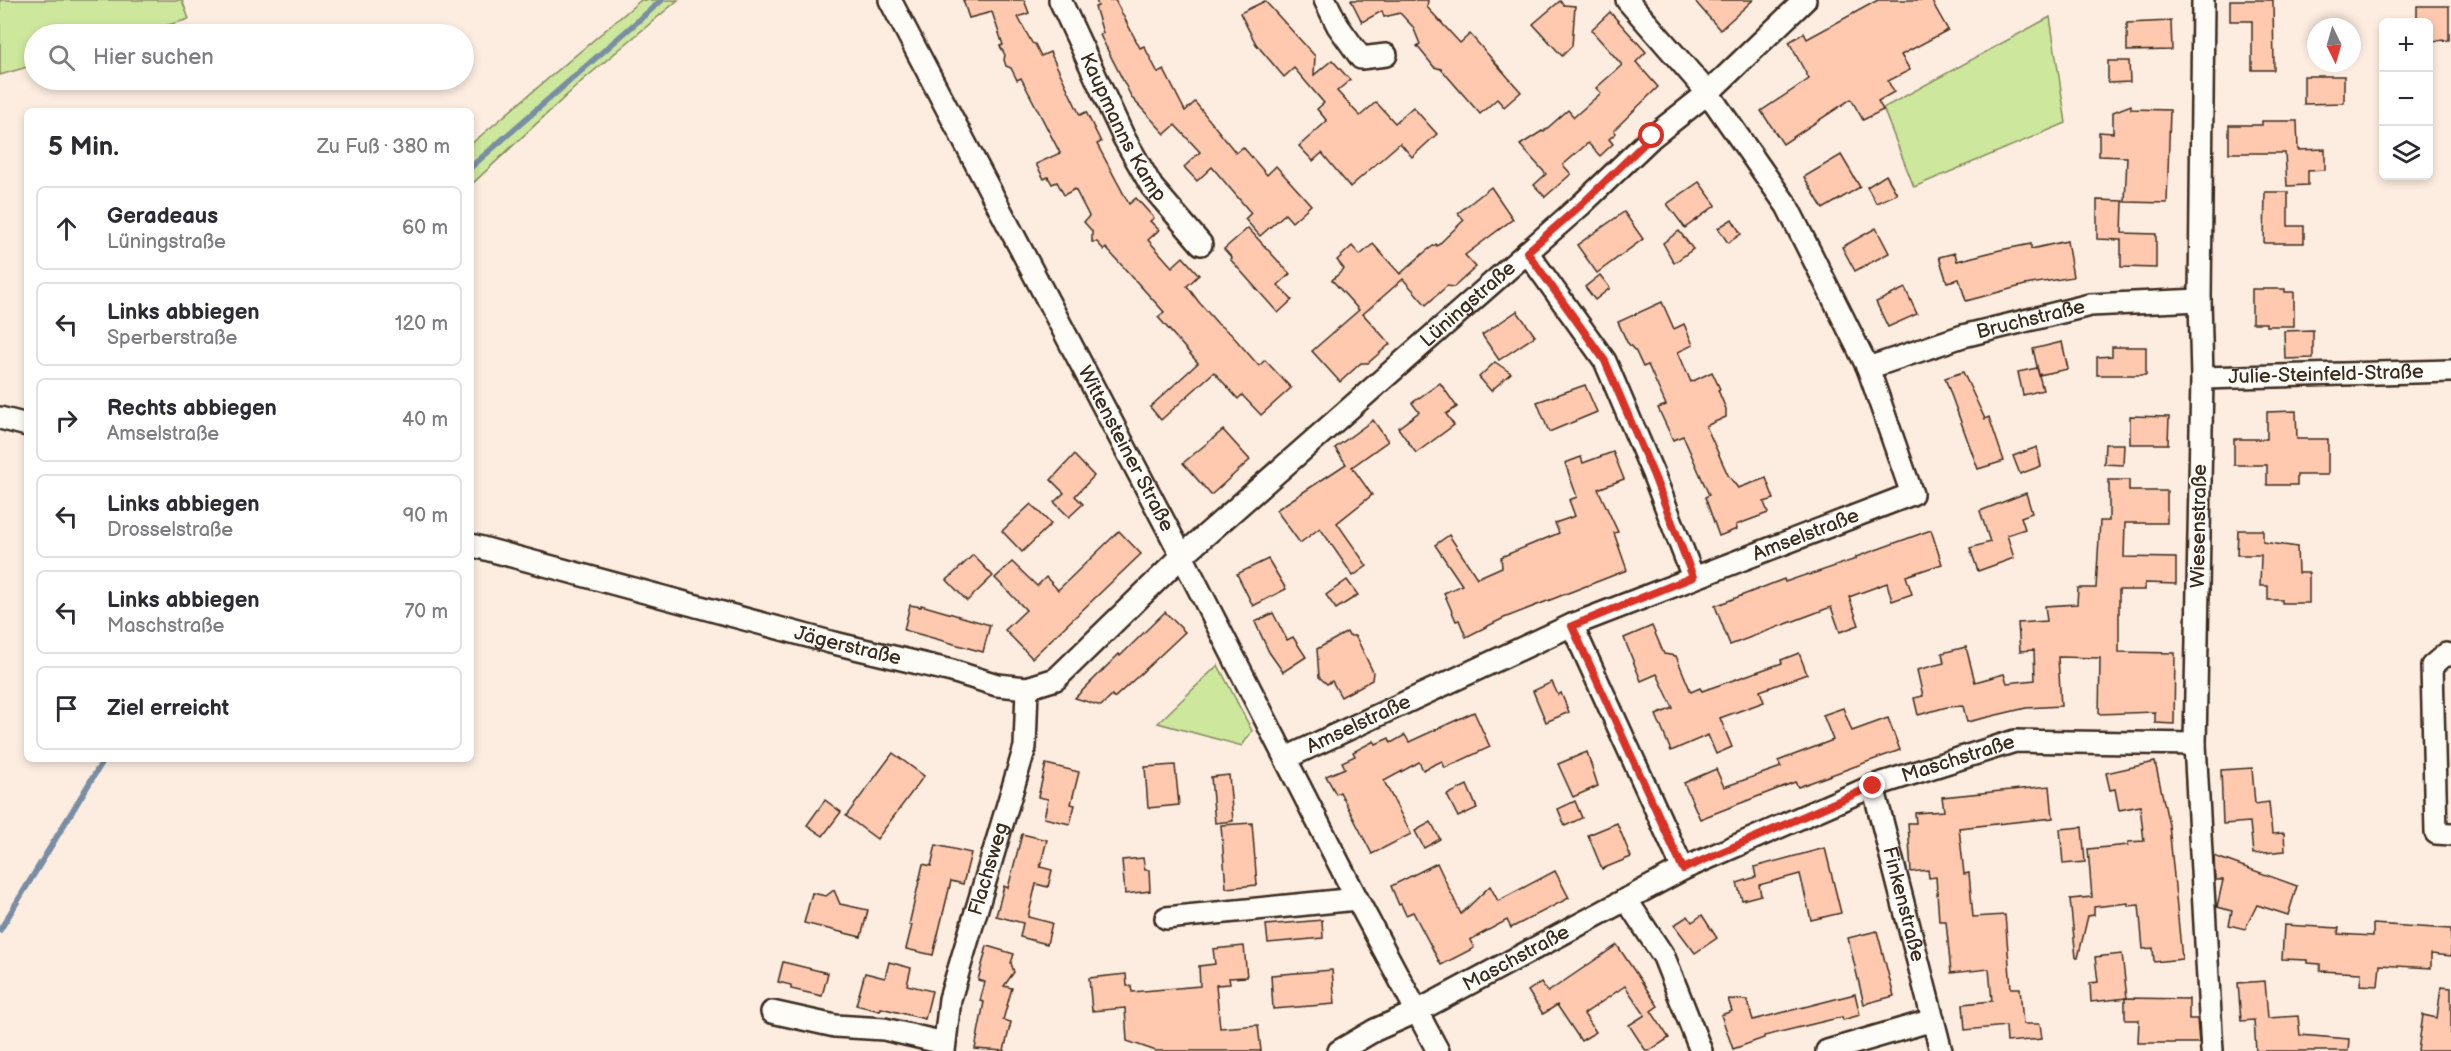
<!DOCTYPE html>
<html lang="de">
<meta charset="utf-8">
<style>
body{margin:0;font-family:"Balsamiq Sans",sans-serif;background:#f7f7f7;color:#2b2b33}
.controls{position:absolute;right:18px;top:18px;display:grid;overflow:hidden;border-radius:9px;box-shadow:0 3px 9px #0003}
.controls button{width:54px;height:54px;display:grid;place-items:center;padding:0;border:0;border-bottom:2px solid #e1e1e2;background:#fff;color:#2b2b33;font:30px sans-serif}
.compass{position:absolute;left:2307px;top:18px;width:54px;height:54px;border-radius:50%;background:#fff;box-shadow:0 3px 9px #0003;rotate:175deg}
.stop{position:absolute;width:18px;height:18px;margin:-14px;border:4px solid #d93025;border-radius:50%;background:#fff}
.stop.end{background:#d93025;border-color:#fff;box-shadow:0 2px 6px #0008}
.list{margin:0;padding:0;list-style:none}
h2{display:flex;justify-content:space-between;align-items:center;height:78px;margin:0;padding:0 24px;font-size:26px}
h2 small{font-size:20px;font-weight:400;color:#7c7c81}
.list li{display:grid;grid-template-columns:39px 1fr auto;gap:18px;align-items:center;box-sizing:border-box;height:84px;margin:0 12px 12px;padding:0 12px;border:2px solid #e1e1e2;border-radius:9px}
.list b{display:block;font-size:22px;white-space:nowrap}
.list p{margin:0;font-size:20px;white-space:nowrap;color:#7c7c81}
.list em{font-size:20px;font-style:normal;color:#7c7c81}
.icon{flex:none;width:33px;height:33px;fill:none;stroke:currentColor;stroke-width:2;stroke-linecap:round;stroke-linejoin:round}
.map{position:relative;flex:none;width:2451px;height:1051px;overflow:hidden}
.search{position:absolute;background:#fff;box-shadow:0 3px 9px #0003;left:24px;top:24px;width:450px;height:66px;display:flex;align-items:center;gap:15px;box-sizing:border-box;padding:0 21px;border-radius:33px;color:#7c7c81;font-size:22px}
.panel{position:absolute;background:#fff;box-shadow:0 3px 9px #0003;left:24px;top:108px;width:450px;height:654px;border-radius:9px}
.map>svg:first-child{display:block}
.green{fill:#cde79d;stroke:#84885e;stroke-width:1.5}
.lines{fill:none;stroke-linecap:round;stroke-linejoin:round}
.stream{stroke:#798ea4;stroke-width:6}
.building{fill:#fec9af;stroke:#3b2a1e;stroke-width:1.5}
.minor-casing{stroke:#3b2a1e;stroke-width:26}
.minor{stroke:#fdfcf7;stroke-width:21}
.route{stroke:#d93025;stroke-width:8}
.labels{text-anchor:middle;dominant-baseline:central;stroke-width:4.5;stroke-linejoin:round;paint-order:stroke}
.street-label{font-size:20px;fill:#3b2a1e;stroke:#fdfcf7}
</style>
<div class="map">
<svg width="2451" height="1051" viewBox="0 0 2451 1051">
<rect width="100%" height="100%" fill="#fdede1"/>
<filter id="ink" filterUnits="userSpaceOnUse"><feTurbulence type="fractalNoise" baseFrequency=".0167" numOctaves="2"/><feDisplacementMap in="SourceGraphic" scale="12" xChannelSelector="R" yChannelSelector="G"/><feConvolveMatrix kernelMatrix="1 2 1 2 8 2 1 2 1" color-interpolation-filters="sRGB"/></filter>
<g filter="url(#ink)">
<g class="green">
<polygon points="0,0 182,0 189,19 137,34 34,34 34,65 0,75"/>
<polygon points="641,0 678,0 583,80 471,185 471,144"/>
<polygon points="2050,17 2066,123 1914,187 1883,108"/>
<polygon points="1218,665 1252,731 1242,746 1158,723"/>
</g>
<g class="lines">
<g class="stream">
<polyline points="471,167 662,0"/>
<polyline points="0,930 104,759"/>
</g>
</g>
<g class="building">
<polygon points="963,0 1024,0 1029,13 1018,17 1032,43 1035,44 1041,56 1050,52 1080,115 1086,112 1101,142 1097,144 1129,204 1136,198 1154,218 1150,221 1159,230 1148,240 1172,267 1183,257 1199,275 1187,286 1198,301 1218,324 1231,334 1259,366 1265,360 1291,388 1261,415 1242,395 1238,399 1214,372 1161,420 1150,407 1198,363 1158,317 1164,312 1106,248 1104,250 1097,242 1092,242 1092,231 1084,222 1089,216 1075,189 1064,195 1057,182 1052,184 1048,177 1044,179 1036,164 1060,153 1021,78 1017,80 1011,68 1006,66 1004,60 1005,55 1000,46 1003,45 992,12 969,18"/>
<polygon points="1096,0 1115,0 1140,48 1144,46 1158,73 1164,70 1185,111 1195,102 1236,153 1243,147 1267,175 1276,166 1311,205 1292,222 1285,214 1260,236 1245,219 1251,213 1212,167 1197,181 1184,167 1200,152 1175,125 1165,134 1132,98 1100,35 1103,33 1095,7 1098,6"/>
<polygon points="1351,0 1428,0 1427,7 1460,43 1470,34 1521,92 1504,107 1497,99 1480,114 1441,69 1434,67 1430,62 1417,46 1420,44 1413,27 1400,13 1384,17 1382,11 1362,22"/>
<polygon points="1694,0 1753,0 1720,30"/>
<polygon points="1878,0 1931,0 1948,30 1901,55 1910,70 1888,81 1894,92 1878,101 1883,110 1863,120 1851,99 1783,144 1761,111 1809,79 1789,42 1804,33 1807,39"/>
<polygon points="2230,0 2273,0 2274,70 2252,70 2252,21 2230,21"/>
<polygon points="1265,1 1315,56 1314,75 1332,60 1350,80 1337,91 1360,116 1376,102 1395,123 1413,107 1437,134 1412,157 1400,143 1350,187 1322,153 1313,161 1299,146 1327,121 1317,109 1324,103 1294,68 1284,77 1256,44 1240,13"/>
<polygon points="1560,1 1564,5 1575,6 1572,46 1562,56 1533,24"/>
<polygon points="2417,6 2449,6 2449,40 2428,41 2428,22 2417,22"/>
<polygon points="1610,12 1646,52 1636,62 1658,87 1614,130 1616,133 1609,139 1613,144 1600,156 1588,143 1563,165 1571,174 1545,197 1534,185 1546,174 1520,145 1542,131 1543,132 1568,110 1574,117 1601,93 1596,88 1622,65 1591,30"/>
<polygon points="2171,21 2172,50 2127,51 2127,23"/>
<polygon points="2108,61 2129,61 2130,82 2108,83"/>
<polygon points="2304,76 2344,76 2344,103 2304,104"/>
<polygon points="2131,105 2131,109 2170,110 2167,203 2125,202 2127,157 2099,156 2099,132 2113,133 2113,112"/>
<polygon points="2262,121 2297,121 2298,150 2325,149 2325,170 2308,171 2308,185 2287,186 2285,153 2229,153 2229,125 2262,125"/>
<polygon points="1841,155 1860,187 1823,209 1804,177"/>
<polygon points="1886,175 1897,194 1876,203 1867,187"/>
<polygon points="1699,182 1716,205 1685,228 1667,204"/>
<polygon points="1491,187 1513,219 1465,255 1476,267 1454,287 1447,286 1426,305 1403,279 1363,314 1390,344 1368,363 1361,363 1340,382 1312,351 1359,310 1332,280 1344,269 1337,260 1352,246 1360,255 1373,244 1400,274 1426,251 1436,244 1437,246 1464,220 1458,213"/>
<polygon points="2265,192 2288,192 2288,226 2304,226 2304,243 2264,243"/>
<polygon points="2097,200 2123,201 2122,233 2156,234 2156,268 2121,267 2121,240 2097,239"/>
<polygon points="1624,212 1643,239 1597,273 1577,245"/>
<polygon points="1732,219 1741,234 1728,243 1718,228"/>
<polygon points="1248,228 1290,274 1278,285 1292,300 1278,313 1230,259 1232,258 1224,249"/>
<polygon points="1876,228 1889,253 1855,271 1842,247"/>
<polygon points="1679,231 1693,249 1674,263 1663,243"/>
<polygon points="2067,241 2073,277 2025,285 1966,301 1959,279 1947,282 1939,257 1955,253 1957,261 2000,250 2031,244 2031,249"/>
<polygon points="1600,275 1610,288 1595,300 1585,287"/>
<polygon points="1905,288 1917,314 1888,327 1876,302"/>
<polygon points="2252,289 2285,289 2285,292 2294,292 2294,326 2266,326 2266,323 2252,323"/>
<polygon points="1662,302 1674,329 1684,324 1693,345 1678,352 1691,382 1712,372 1720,389 1718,390 1726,409 1726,417 1706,426 1728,475 1738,488 1766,478 1774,499 1764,502 1768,513 1736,525 1737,529 1719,536 1705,497 1709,495 1683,436 1673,440 1658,408 1666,405 1648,365 1643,367 1636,352 1627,342 1618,322"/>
<polygon points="1517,311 1535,336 1499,360 1482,335"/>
<polygon points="2313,330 2313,358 2285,359 2284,331"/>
<polygon points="2062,342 2068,369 2039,375 2033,349"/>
<polygon points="2112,347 2146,347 2146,375 2097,375 2097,357 2112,356"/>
<polygon points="1495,362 1511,373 1491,391 1479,377"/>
<polygon points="2037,368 2043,390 2023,395 2018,372"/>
<polygon points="1963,372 1985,419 1989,417 2004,461 1978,469 1945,378"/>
<polygon points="1440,383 1457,407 1446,414 1454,425 1416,453 1398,428 1419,412 1412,403"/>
<polygon points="1585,385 1597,412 1549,432 1537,402"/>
<polygon points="2296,411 2297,439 2328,439 2328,475 2297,475 2297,485 2267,485 2267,465 2234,465 2234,439 2267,439 2267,412"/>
<polygon points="2130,416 2169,417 2168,444 2130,444"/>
<polygon points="1373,420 1388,441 1352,467 1372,495 1337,523 1367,566 1353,576 1320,528 1300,543 1276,510 1346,464 1335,448"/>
<polygon points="1223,430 1250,460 1211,495 1183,463"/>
<polygon points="2105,444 2124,444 2123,465 2104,464"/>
<polygon points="2037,447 2041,466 2020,474 2013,456"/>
<polygon points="1613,452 1624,479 1598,489 1618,532 1614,533 1627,570 1504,618 1466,637 1459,620 1456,621 1444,593 1462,585 1435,545 1449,535 1477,578 1502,567 1501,557 1559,533 1555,523 1575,516 1569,500 1577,497 1565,463 1581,457 1583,463"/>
<polygon points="1074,455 1094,476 1075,496 1083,504 1069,517 1054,502 1064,493 1051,480"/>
<polygon points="2109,480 2129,480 2129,491 2167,491 2167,523 2125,523 2124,557 2176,558 2176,584 2145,583 2145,590 2119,590 2119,652 2175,653 2174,724 2155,723 2155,712 2099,714 2100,658 2058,657 2061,706 2026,708 1967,722 1963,706 1947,707 1918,715 1914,698 1923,696 1917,670 1944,663 1942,653 1966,647 1975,682 2004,674 2007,683 2035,680 2034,650 2020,651 2018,623 2047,621 2045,606 2077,604 2078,588 2096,588 2100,521 2109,521"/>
<polygon points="2026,493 2032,513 2021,517 2025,529 2007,535 2014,558 1978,571 1970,548 1990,542 1980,511"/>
<polygon points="1031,504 1051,524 1022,552 1002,531"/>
<polygon points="1931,530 1942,564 1906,576 1912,594 1892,601 1887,583 1849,597 1859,625 1840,632 1831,607 1730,645 1715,606 1784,579 1785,582 1808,574 1809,575 1856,559 1856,557"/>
<polygon points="2238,530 2263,530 2263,542 2297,547 2298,573 2309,573 2309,603 2282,603 2282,600 2268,600 2268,586 2260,586 2261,555 2237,555"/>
<polygon points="1119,531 1141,554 1032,658 1005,630 1026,610 995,578 1012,562 1037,586 1046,577 1058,590"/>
<polygon points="973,555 993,576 967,601 947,580"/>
<polygon points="1268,559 1286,589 1253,606 1237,574"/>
<polygon points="1347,580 1358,595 1336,609 1326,595"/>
<polygon points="910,605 921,607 921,605 990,625 983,652 904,630"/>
<polygon points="1165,612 1185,632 1150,665 1114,698 1112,695 1101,706 1075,698 1119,654 1120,656"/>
<polygon points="1273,613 1287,640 1293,637 1306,657 1283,672 1269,652 1255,622"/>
<polygon points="1652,626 1664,654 1676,656 1691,692 1700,688 1702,691 1782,663 1781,660 1799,653 1807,674 1760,691 1764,702 1720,718 1732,747 1716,754 1708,735 1671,751 1656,715 1673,708 1657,674 1641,681 1624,638"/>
<polygon points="1347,632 1349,636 1355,636 1357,639 1373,672 1372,680 1341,697 1332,681 1327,684 1319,677 1317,649"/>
<polygon points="1552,682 1558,695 1561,693 1569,712 1546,722 1533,691"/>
<polygon points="1843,708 1852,731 1888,718 1900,750 1798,787 1795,782 1700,819 1684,783 1716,769 1724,787 1781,767 1778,761 1833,740 1823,715"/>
<polygon points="1474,712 1490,747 1445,768 1442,761 1423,770 1419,762 1384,781 1411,834 1372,854 1340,792 1336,794 1326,776 1345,768 1342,762 1355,756 1353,752 1374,741 1376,744 1389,738 1391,743 1405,735 1409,742"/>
<polygon points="1587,752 1598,786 1573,797 1558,764"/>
<polygon points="893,753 924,776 877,839 846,816"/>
<polygon points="2155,762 2169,825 2182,959 2154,962 2153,948 2143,949 2139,905 2128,906 2128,903 2094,907 2094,915 2088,916 2078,958 2076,958 2070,899 2092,897 2088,849 2128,845 2128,842 2144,841 2140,806 2119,810 2115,789 2110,790 2106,773"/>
<polygon points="1046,764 1079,772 1071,804 1075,805 1070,824 1044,818 1048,799 1038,797"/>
<polygon points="1175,765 1179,805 1148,808 1145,767"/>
<polygon points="2252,768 2255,804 2269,802 2272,834 2284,833 2285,851 2253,854 2250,822 2223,824 2221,770"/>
<polygon points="1229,775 1233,821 1215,823 1211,777"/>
<polygon points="1467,785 1477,808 1458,817 1447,795"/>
<polygon points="2050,786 2053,818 1959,828 1964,874 1969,873 1973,917 2005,915 2011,988 2020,988 2023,1024 2040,1024 2042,1039 2007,1042 2006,1026 1965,1030 1963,1004 1992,1001 1989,969 1951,973 1946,921 1939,921 1936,877 1929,878 1928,870 1911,872 1908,823 1916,823 1915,813 1944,811 1942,797"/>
<polygon points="825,800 841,812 823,836 807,825"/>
<polygon points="1575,801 1582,818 1565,826 1558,809"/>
<polygon points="1431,822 1440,839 1424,848 1415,831"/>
<polygon points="1252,823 1257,885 1226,888 1221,825"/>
<polygon points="1617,823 1631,857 1602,869 1588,835"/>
<polygon points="2082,827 2085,862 2063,864 2060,829"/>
<polygon points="1022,834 1047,840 1040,867 1052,870 1048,887 1036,884 1028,917 1052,923 1047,944 1020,937 1023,923 996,916 1004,886 1008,888"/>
<polygon points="936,845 971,853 963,884 951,881 933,955 906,949 912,925 909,925 923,864 931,866"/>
<polygon points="1825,848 1841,913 1811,920 1800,874 1759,885 1761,895 1742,900 1737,883 1756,877 1754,867"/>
<polygon points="2214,856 2297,886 2288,915 2257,905 2245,929 2229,925 2232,911 2217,907 2223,880 2215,880"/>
<polygon points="1143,858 1145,870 1149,870 1150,891 1125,894 1122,860"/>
<polygon points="1437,863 1461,914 1490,886 1498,901 1555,871 1569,898 1511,928 1507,920 1470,940 1474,948 1441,965 1413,912 1406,915 1401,904 1399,905 1391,886"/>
<polygon points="834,890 840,904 868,910 861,937 804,923 812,893 826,896"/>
<polygon points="1702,915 1717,938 1695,953 1674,925 1688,916 1692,922"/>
<polygon points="1322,920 1323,938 1268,943 1266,925"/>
<polygon points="2373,924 2451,929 2451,956 2431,954 2431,968 2380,965 2378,986 2360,985 2361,973 2320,971 2320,964 2307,963 2307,960 2282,959 2284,925 2339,928 2338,934 2373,936"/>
<polygon points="1877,931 1894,996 1864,1004 1848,938"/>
<polygon points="1617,945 1658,1006 1651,1011 1669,1038 1649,1051 1646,1051 1629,1025 1645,1015 1625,986 1584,1014 1596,1032 1581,1041 1557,1005 1543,1014 1528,991 1541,982 1548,992"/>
<polygon points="987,946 1014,954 1011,963 1014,972 1004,986 1012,988 1003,1020 1011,1022 1004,1051 975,1049 984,1002 980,1001 985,982 978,980"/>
<polygon points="1244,946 1247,977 1229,978 1230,984 1216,985 1220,1028 1258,1025 1261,1051 1156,1051 1127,1041 1125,1008 1092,1011 1089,978 1126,974 1127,986 1131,986 1132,992 1200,986 1199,966 1215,964 1213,949"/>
<polygon points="2122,954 2127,998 2091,1002 2090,983 2098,982 2095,957"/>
<polygon points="783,962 828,973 822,996 791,989 791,985 778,982"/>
<polygon points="889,962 911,968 907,985 932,991 925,1019 881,1008 880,1011 856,1005 865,973 885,978"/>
<polygon points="1332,970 1335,1004 1273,1009 1271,975"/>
<polygon points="2265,981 2268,1018 2298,1016 2300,1035 2349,1039 2348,1051 2256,1051 2254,1020 2241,1021 2238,983"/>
<polygon points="2441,987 2451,988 2451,1051 2418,1051 2423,1015 2437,1018"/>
<polygon points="1855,994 1860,1015 1843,1020 1842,1017 1764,1036 1764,1038 1733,1049 1721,1015 1732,1011 1728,999 1747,1000 1753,1020"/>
<polygon points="2125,998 2189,999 2189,1019 2197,1019 2199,1043 2138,1043 2139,1020 2125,1020"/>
</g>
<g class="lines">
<defs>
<g id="minor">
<path id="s1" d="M 890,0 L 1182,556 L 1357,899 L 1438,1051"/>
<path id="s2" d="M 1060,0 L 1124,138 L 1152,187 L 1201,244"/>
<polyline points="1325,0 1338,26 1361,58 1386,55"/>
<polyline points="2203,0 2200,300 2202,378 2195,744 2212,1051"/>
<polyline points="1527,252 1605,361 1654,476 1693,577"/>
<path id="s3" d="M 1868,368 L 1963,336 L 2090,305 L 2200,300"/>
<path id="s4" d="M 2202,378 L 2451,371"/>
<polyline points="0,418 27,425"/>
<path id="s5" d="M 471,545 L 830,642 L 952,671 L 997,685 L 1027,688 L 1056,679 L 1182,556 L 1582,204 L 1652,137 L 1708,93 L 1805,0"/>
<polyline points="1572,625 1683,869"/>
<polyline points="2451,655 2446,654 2432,666 2436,833 2451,834"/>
<path id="s6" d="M 1286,758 L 1572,625 L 1912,494 L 1868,368 L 1787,206 L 1708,93 L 1627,0"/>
<path id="s7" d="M 1873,786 L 1941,1051"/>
<polyline points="1626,899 1664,957 1701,1051"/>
<polyline points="1166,918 1357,899"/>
<polyline points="772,1012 835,1026 884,1029 944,1043"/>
<path id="s8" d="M 944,1051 L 950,999 L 1025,747 L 1027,688"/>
<path id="s9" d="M 1339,1051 L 1375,1030 L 1416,1012 L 1683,869 L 1873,786 L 2015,741 L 2195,744"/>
<polyline points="1827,1051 1933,1020"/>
</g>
</defs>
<use href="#minor" class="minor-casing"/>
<use href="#minor" class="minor"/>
</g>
</g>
<g class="lines" filter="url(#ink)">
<polyline class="route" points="1652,136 1582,204 1527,252 1605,361 1654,476 1693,577 1572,626 1683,869 1873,786"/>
</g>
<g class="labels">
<g class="street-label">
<text stroke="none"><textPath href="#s2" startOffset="142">Kaupmanns Kamp</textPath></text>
<text stroke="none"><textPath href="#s5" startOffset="1162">Lüningstraße</textPath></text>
<text stroke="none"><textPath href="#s3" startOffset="170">Bruchstraße</textPath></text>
<text stroke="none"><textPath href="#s4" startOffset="124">Julie-Steinfeld-Straße</textPath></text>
<text stroke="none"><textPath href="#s1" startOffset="507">Wittensteiner Straße</textPath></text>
<text transform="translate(2199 526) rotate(-89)">Wiesenstraße</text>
<text stroke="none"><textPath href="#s6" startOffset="566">Amselstraße</textPath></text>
<text stroke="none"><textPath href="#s5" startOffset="390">Jägerstraße</textPath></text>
<text stroke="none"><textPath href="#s6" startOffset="80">Amselstraße</textPath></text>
<text stroke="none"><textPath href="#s9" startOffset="686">Maschstraße</textPath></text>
<text stroke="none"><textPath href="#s8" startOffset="188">Flachsweg</textPath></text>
<text stroke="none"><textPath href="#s7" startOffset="122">Finkenstraße</textPath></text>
<text stroke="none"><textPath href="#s9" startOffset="200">Maschstraße</textPath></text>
</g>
</g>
</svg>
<div class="controls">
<button>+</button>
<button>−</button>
<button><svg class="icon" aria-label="layers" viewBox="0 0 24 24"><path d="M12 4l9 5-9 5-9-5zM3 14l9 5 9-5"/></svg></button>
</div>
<svg class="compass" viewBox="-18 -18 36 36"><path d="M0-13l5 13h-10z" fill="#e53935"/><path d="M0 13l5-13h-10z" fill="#7c7c81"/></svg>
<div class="stop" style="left:1652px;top:136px"></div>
<div class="stop end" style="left:1873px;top:786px"></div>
<div class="search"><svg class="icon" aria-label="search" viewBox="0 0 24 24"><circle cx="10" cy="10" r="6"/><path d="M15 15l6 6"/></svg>Hier suchen</div>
<section class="panel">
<h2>5 Min.<small>Zu Fuß · 380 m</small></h2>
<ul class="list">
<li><svg class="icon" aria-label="ahead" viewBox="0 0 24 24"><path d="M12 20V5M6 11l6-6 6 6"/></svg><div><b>Geradeaus</b><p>Lüningstraße</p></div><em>60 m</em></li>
<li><svg class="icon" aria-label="left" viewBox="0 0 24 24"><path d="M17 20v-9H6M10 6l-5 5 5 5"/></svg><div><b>Links abbiegen</b><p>Sperberstraße</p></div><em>120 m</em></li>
<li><svg class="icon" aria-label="right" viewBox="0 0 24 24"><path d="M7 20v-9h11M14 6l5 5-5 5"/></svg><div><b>Rechts abbiegen</b><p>Amselstraße</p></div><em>40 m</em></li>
<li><svg class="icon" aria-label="left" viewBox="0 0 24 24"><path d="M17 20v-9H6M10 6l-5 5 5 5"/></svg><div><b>Links abbiegen</b><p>Drosselstraße</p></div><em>90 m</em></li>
<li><svg class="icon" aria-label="left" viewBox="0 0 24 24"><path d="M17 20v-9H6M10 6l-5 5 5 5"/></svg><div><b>Links abbiegen</b><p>Maschstraße</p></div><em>70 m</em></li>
<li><svg class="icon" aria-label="arrive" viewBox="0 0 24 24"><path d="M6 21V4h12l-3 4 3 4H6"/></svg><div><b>Ziel erreicht</b></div></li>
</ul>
</section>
</div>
